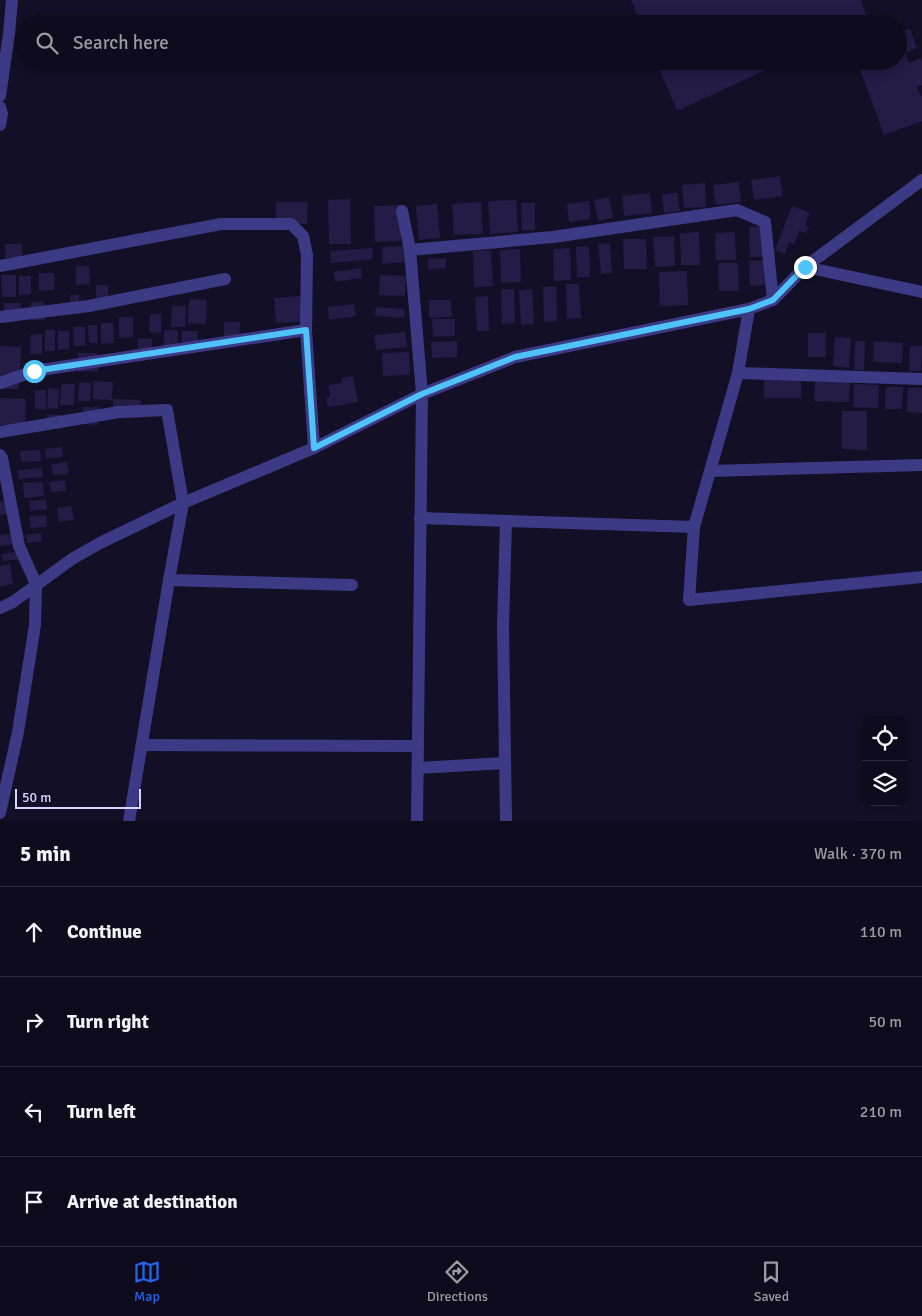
<!DOCTYPE html>
<meta charset="utf-8">
<style>
body{margin:0;font-family:Signika,sans-serif;background:#1c1929;color:#f1f3f6}
.controls{position:absolute;right:15px;bottom:15px;display:grid;overflow:hidden;border-radius:10px;box-shadow:0 2px 12px #0003}
.controls button{width:45px;height:45px;display:grid;place-items:center;padding:0;border:0;border-bottom:1px solid #2e2b3b;background:#0e0b1c;color:#f1f3f6;font:25px sans-serif}
.scale{position:absolute;left:15px;bottom:12px;width:126px;box-sizing:border-box;padding-left:5px;border:2px solid #d9d4ff;border-top:0;font-size:14px;line-height:18px;white-space:nowrap;color:#d9d4ff;-webkit-text-stroke:4px #130f26;paint-order:stroke}
.stop{position:absolute;width:15px;height:15px;margin:-11px;border:4px solid #4fc3f7;border-radius:50%;background:#fff}
.stop.end{background:#4fc3f7;border-color:#fff;box-shadow:0 1px 5px #0008}
.list{margin:0;padding:0;list-style:none}
h2{display:flex;justify-content:space-between;align-items:center;height:65px;margin:0;padding:0 20px;font-size:21px}
h2 small{font-size:16px;font-weight:400;color:#9b9ba3}
.list li{display:grid;grid-template-columns:32px 1fr auto;gap:15px;align-items:center;box-sizing:border-box;height:90px;padding:0 20px;border-top:1px solid #2e2b3b}
.list b{display:block;font-size:19px;white-space:nowrap}
.list em{font-size:16px;font-style:normal;color:#9b9ba3}
.icon{flex:none;width:28px;height:28px;fill:none;stroke:currentColor;stroke-width:2;stroke-linecap:round;stroke-linejoin:round}
.map{position:relative;flex:none;width:922px;height:821px;overflow:hidden}
.search{position:absolute;background:#0e0b1c;box-shadow:0 2px 12px #0003;left:15px;right:15px;top:15px;height:55px;display:flex;align-items:center;gap:12px;box-sizing:border-box;padding:0 18px;border-radius:28px;color:#9b9ba3;font-size:19px}
.sheet{height:425px;background:#0e0b1c}
nav{display:flex;justify-content:space-around;align-items:center;box-sizing:border-box;height:70px;border-top:1px solid #2e2b3b;background:#0e0b1c;font-size:14px;color:#9b9ba3}
nav a{display:grid;justify-items:center;gap:2px}
nav .on{color:#2563eb}
.map>svg:first-child{display:block}
.building{fill:#241b47}
.lines{fill:none;stroke-linecap:round;stroke-linejoin:round}
.minor{stroke:#3d3a85;stroke-width:12}
.tertiary{stroke:#3d3a85;stroke-width:12}
.route{stroke:#4fc3f7;stroke-width:6}
</style>
<div class="map">
<svg width="922" height="821" viewBox="0 0 922 821">
<rect width="100%" height="100%" fill="#130f26"/>
<g class="building">
<polygon points="631,0 861,0 869,23 867,24 641,24"/>
<polygon points="910,29 917,48 905,53 909,63 921,58 922,61 922,85 917,87 921,96 922,96 922,121 884,135 857,61 898,61 898,33"/>
<polygon points="656,61 785,61 677,111"/>
<polygon points="780,176 783,196 754,200 751,180"/>
<polygon points="739,182 741,202 716,205 713,185"/>
<polygon points="705,183 706,207 684,208 682,185"/>
<polygon points="677,192 680,211 664,213 662,195"/>
<polygon points="650,193 652,213 624,216 622,196"/>
<polygon points="609,197 613,218 598,221 594,200"/>
<polygon points="350,199 351,244 329,244 328,200"/>
<polygon points="516,200 518,232 490,234 488,201"/>
<polygon points="589,201 591,219 569,222 567,204"/>
<polygon points="276,202 308,202 307,224 276,224"/>
<polygon points="481,202 483,234 454,235 452,204"/>
<polygon points="521,203 535,203 535,230 522,230"/>
<polygon points="437,204 440,238 419,240 416,206"/>
<polygon points="400,205 401,241 375,242 374,206"/>
<polygon points="792,206 810,213 805,225 809,227 806,233 799,231 794,244 789,242 785,254 775,250"/>
<polygon points="765,226 767,257 750,257 749,227"/>
<polygon points="699,232 700,265 681,265 680,233"/>
<polygon points="735,232 736,260 716,260 715,233"/>
<polygon points="674,236 675,266 655,267 653,237"/>
<polygon points="623,239 646,239 647,269 624,269"/>
<polygon points="610,243 612,273 601,274 598,244"/>
<polygon points="5,244 22,244 22,261 6,261"/>
<polygon points="405,246 406,262 382,264 382,247"/>
<polygon points="589,246 590,277 577,277 576,247"/>
<polygon points="372,248 373,259 331,263 330,251"/>
<polygon points="570,248 571,280 554,281 553,249"/>
<polygon points="520,249 521,282 501,283 500,250"/>
<polygon points="491,250 493,286 474,287 473,251"/>
<polygon points="446,258 446,268 428,269 428,259"/>
<polygon points="764,260 765,285 750,286 749,261"/>
<polygon points="718,263 738,263 739,291 719,291"/>
<polygon points="76,266 89,266 90,284 76,285"/>
<polygon points="361,268 362,278 335,282 333,272"/>
<polygon points="687,271 688,305 660,306 659,272"/>
<polygon points="39,273 54,273 54,290 39,291"/>
<polygon points="1,275 16,275 16,297 2,297"/>
<polygon points="380,275 406,276 405,296 379,295"/>
<polygon points="19,276 31,276 31,294 19,295"/>
<polygon points="566,284 579,284 581,318 567,319"/>
<rect x="96" y="285" width="12" height="16"/>
<polygon points="556,286 557,321 544,322 543,287"/>
<polygon points="501,289 514,289 515,323 502,324"/>
<polygon points="532,289 534,324 521,325 519,290"/>
<polygon points="70,295 79,295 80,310 70,310"/>
<polygon points="311,295 313,321 276,323 274,298"/>
<polygon points="488,296 489,331 477,331 475,297"/>
<polygon points="189,299 207,300 206,324 188,323"/>
<polygon points="429,300 451,300 452,317 429,318"/>
<polygon points="31,302 44,302 45,320 31,320"/>
<polygon points="4,303 21,303 21,321 4,322"/>
<polygon points="354,304 356,316 329,320 328,307"/>
<polygon points="172,306 186,306 185,327 171,327"/>
<polygon points="376,307 405,309 404,318 375,316"/>
<polygon points="150,314 161,314 161,333 149,332"/>
<polygon points="119,317 133,317 133,337 119,338"/>
<polygon points="432,319 455,319 455,336 433,337"/>
<polygon points="224,322 240,322 239,346 224,345"/>
<polygon points="101,323 113,323 114,343 101,344"/>
<polygon points="88,325 97,325 98,343 89,343"/>
<polygon points="73,327 85,327 85,346 74,346"/>
<rect x="45" y="330" width="10" height="21"/>
<polygon points="164,330 178,330 178,348 164,347"/>
<polygon points="58,331 69,331 69,349 58,350"/>
<polygon points="182,331 198,331 197,349 181,349"/>
<polygon points="405,332 407,347 376,350 374,335"/>
<rect x="808" y="333" width="18" height="24"/>
<polygon points="42,334 42,354 30,354 30,335"/>
<polygon points="835,337 851,338 849,368 833,366"/>
<polygon points="138,338 152,339 152,358 137,358"/>
<polygon points="457,341 457,357 432,358 431,342"/>
<polygon points="855,341 865,341 864,370 854,370"/>
<polygon points="874,341 903,343 902,363 873,362"/>
<polygon points="0,346 21,347 19,389 0,389"/>
<polygon points="910,346 922,346 921,371 909,371"/>
<polygon points="409,352 410,375 383,376 382,353"/>
<polygon points="78,353 97,353 98,371 78,372"/>
<polygon points="353,376 358,402 328,407 326,397 330,397 328,385 342,383 341,378"/>
<rect x="764" y="380" width="37" height="18"/>
<polygon points="93,381 113,382 112,400 93,399"/>
<polygon points="815,381 850,382 849,402 814,401"/>
<polygon points="79,382 91,383 90,401 78,401"/>
<polygon points="61,384 75,384 74,405 60,405"/>
<polygon points="854,384 879,385 878,408 853,407"/>
<polygon points="886,387 903,387 902,409 885,409"/>
<polygon points="48,388 59,389 58,409 47,408"/>
<polygon points="908,388 922,388 922,413 907,412"/>
<polygon points="35,390 46,390 46,410 35,409"/>
<polygon points="0,398 26,399 25,426 0,425"/>
<polygon points="113,399 141,400 141,418 113,417"/>
<polygon points="83,407 99,407 98,425 82,424"/>
<polygon points="842,411 867,411 867,450 842,449"/>
<polygon points="47,414 63,415 63,429 47,428"/>
<polygon points="62,447 63,457 46,458 45,449"/>
<polygon points="40,450 41,461 21,462 20,451"/>
<polygon points="67,462 69,474 53,475 51,464"/>
<polygon points="42,468 43,477 19,479 18,470"/>
<polygon points="65,480 66,491 51,492 50,482"/>
<polygon points="43,482 44,496 24,498 23,483"/>
<polygon points="46,499 47,509 30,511 29,501"/>
<polygon points="12,501 13,514 0,515 0,502"/>
<polygon points="71,506 74,520 59,522 57,508"/>
<polygon points="46,515 47,527 30,528 30,516"/>
<polygon points="16,533 17,544 0,546 0,535"/>
<polygon points="41,533 42,541 27,543 26,535"/>
<polygon points="23,551 24,559 3,561 2,554"/>
<polygon points="10,564 13,584 0,587 0,566"/>
</g>
<g class="lines">
<g class="minor">
<polyline points="0,96 9,34 12,0"/>
<polyline points="0,107 2,114 0,125"/>
<polyline points="402,211 410,250 422,394 417,821"/>
<polyline points="410,250 553,237 737,210 765,222 773,300"/>
<polyline points="0,266 221,224 291,224 303,236 307,255 306,330 314,448"/>
<polyline points="805,267 922,292"/>
<polyline points="749,309 738,373 694,527 689,600 922,577"/>
<polyline points="0,317 89,306 225,279"/>
<polyline points="738,373 922,379"/>
<polyline points="0,383 34,371 306,330"/>
<polyline points="0,432 119,412 167,410 183,503 169,580 129,821"/>
<polyline points="0,455 2,458 19,546 36,584 35,625 18,732 0,813"/>
<polyline points="710,471 922,465"/>
<polyline points="420,518 694,527"/>
<polyline points="506,521 503,626 506,821"/>
<polyline points="169,580 352,585"/>
<polyline points="142,745 418,746"/>
<polyline points="418,768 505,763"/>
</g>
<polyline class="tertiary" points="0,608 13,602 72,559 100,543 183,503 314,448 422,394 515,357 749,309 773,300 805,267 922,180"/>
</g>
<g class="lines">
<polyline class="route" points="34,371 306,330 314,448 422,394 515,357 749,309 773,300 805,267"/>
</g>
</svg>
<div class="controls">
<button><svg class="icon" aria-label="locate" viewBox="0 0 24 24"><circle cx="12" cy="12" r="6"/><path d="M12 2v4M12 18v4M2 12h4M18 12h4"/></svg></button>
<button><svg class="icon" aria-label="layers" viewBox="0 0 24 24"><path d="M12 4l9 5-9 5-9-5zM3 14l9 5 9-5"/></svg></button>
</div>
<div class="scale">50 m</div>
<div class="stop" style="left:34px;top:371px"></div>
<div class="stop end" style="left:805px;top:267px"></div>
<div class="search"><svg class="icon" aria-label="search" viewBox="0 0 24 24"><circle cx="10" cy="10" r="6"/><path d="M15 15l6 6"/></svg>Search here</div>
</div>
<section class="sheet">
<h2>5 min<small>Walk · 370 m</small></h2>
<ul class="list">
<li><svg class="icon" aria-label="ahead" viewBox="0 0 24 24"><path d="M12 20V5M6 11l6-6 6 6"/></svg><div><b>Continue</b></div><em>110 m</em></li>
<li><svg class="icon" aria-label="right" viewBox="0 0 24 24"><path d="M7 20v-9h11M14 6l5 5-5 5"/></svg><div><b>Turn right</b></div><em>50 m</em></li>
<li><svg class="icon" aria-label="left" viewBox="0 0 24 24"><path d="M17 20v-9H6M10 6l-5 5 5 5"/></svg><div><b>Turn left</b></div><em>210 m</em></li>
<li><svg class="icon" aria-label="arrive" viewBox="0 0 24 24"><path d="M6 21V4h12l-3 4 3 4H6"/></svg><div><b>Arrive at destination</b></div></li>
</ul>
</section>
<nav>
<a class="on"><svg class="icon" aria-label="map" viewBox="0 0 24 24"><path d="M3 6l6-2 6 2 6-2v14l-6 2-6-2-6 2zM9 4v14M15 6v14"/></svg>Map</a>
<a><svg class="icon" aria-label="directions" viewBox="0 0 24 24"><path d="M12 3l9 9-9 9-9-9zM9 14v-3h6M13 9l2 2-2 2"/></svg>Directions</a>
<a><svg class="icon" aria-label="saved" viewBox="0 0 24 24"><path d="M7 4h10v16l-5-4-5 4z"/></svg>Saved</a>
</nav>
